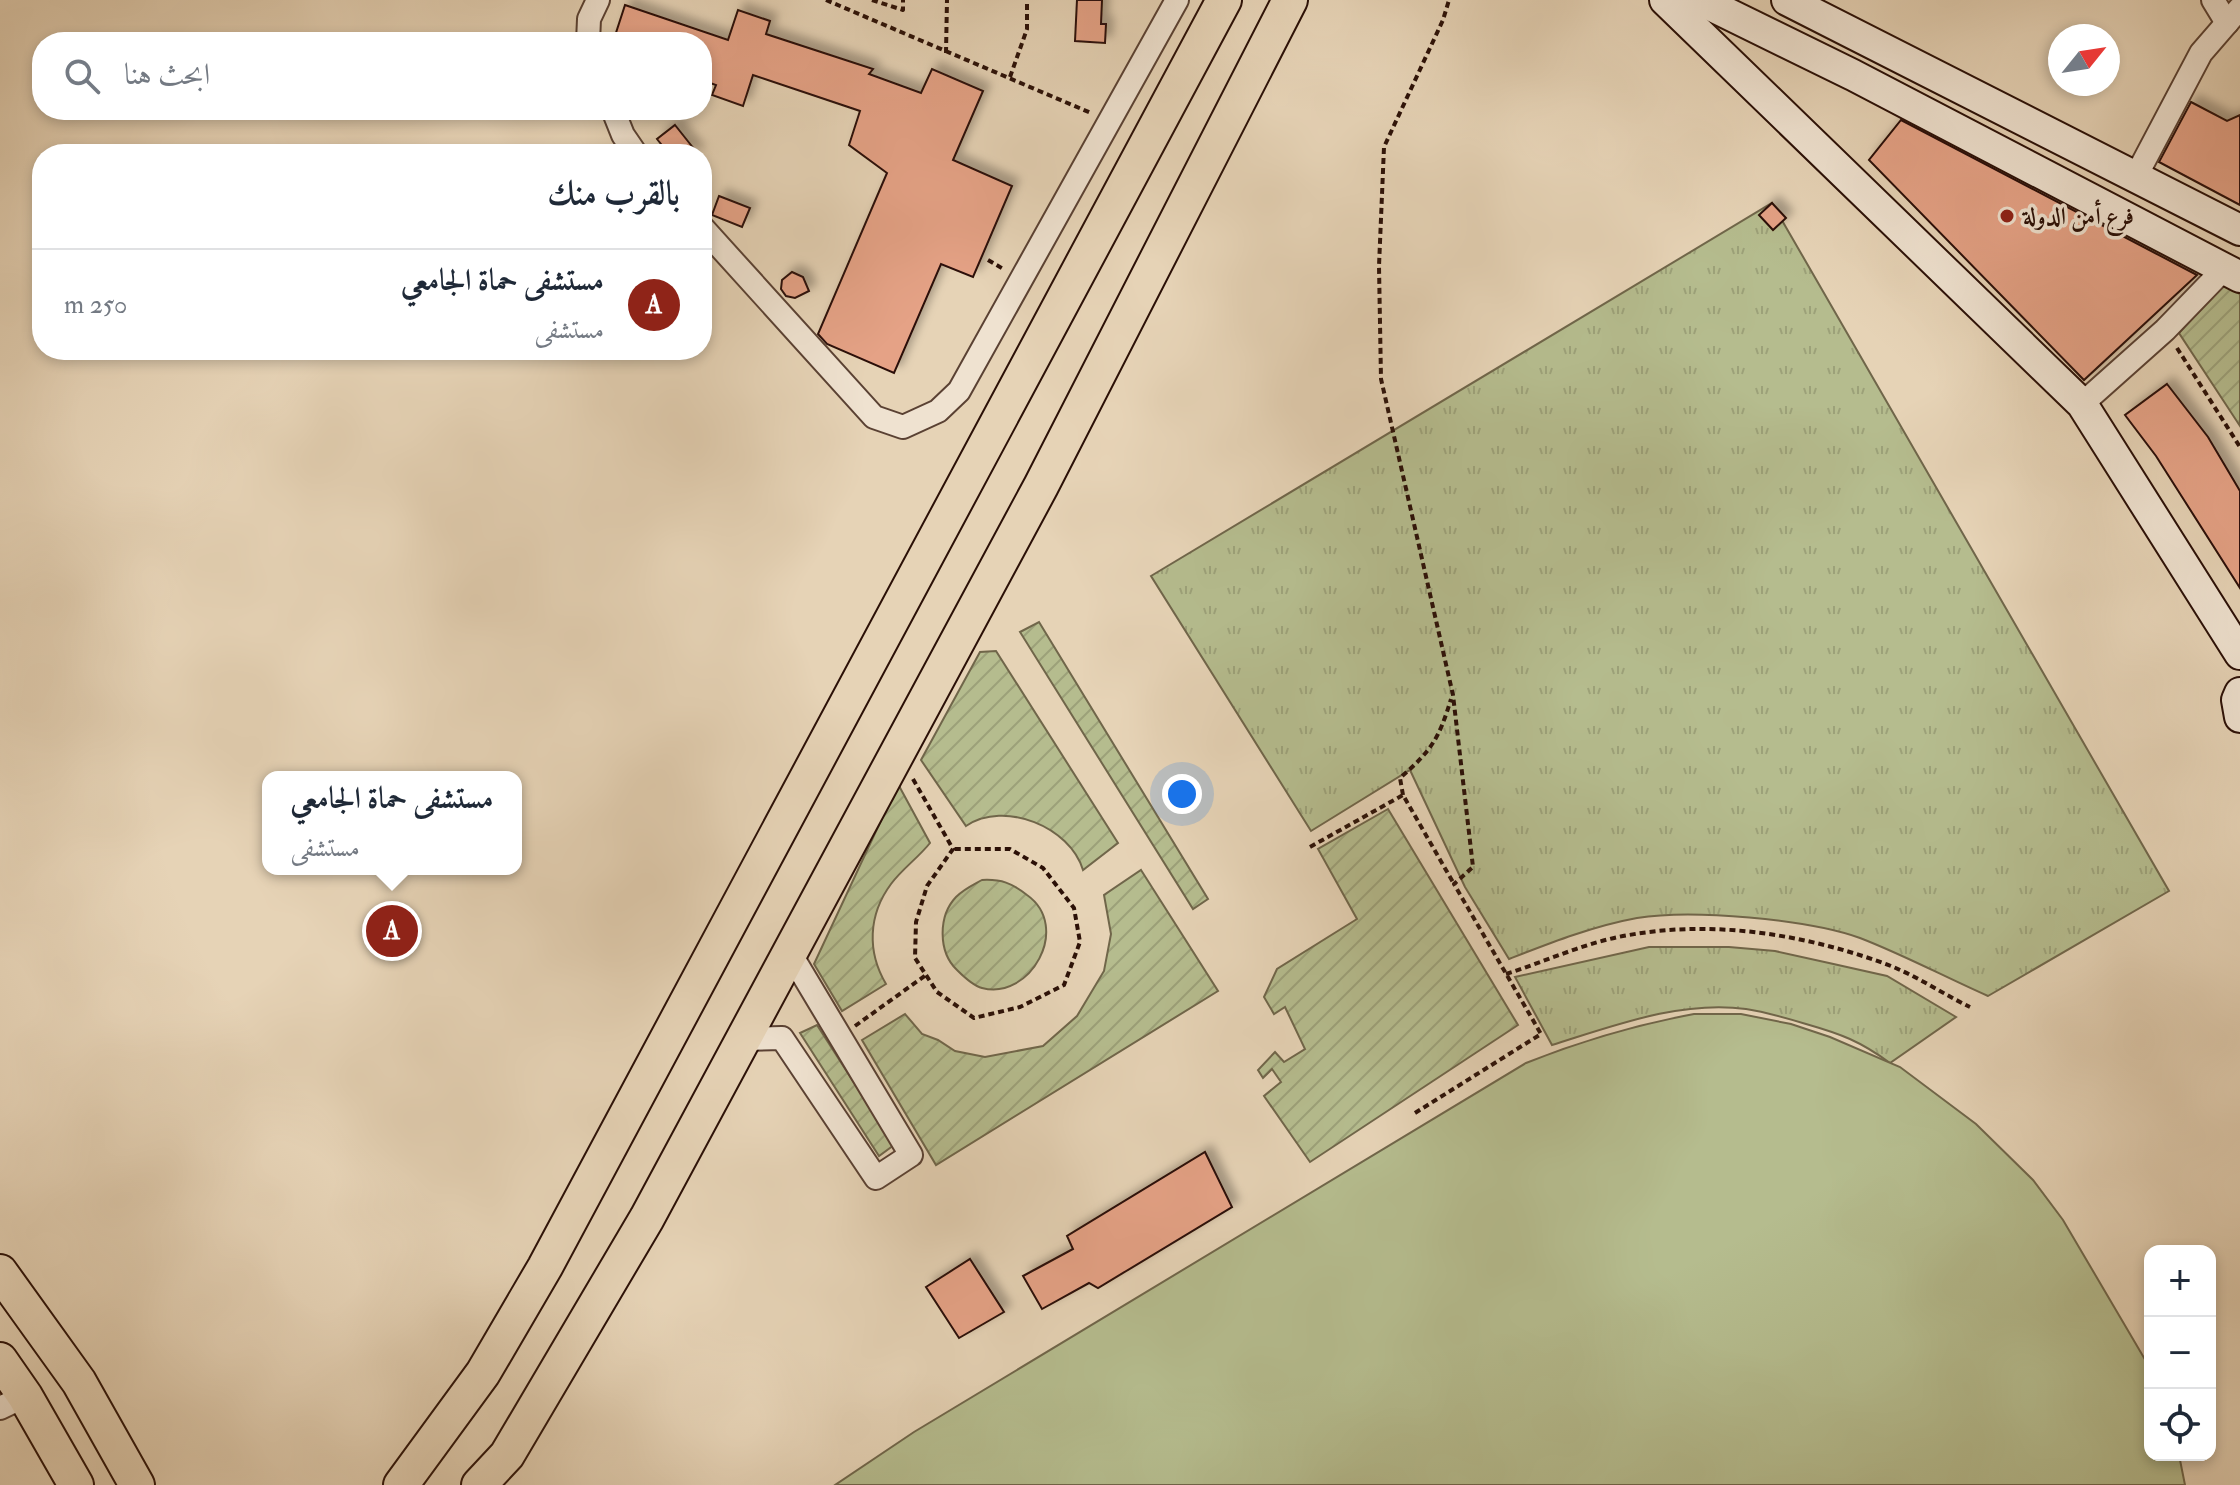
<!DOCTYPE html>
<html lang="ar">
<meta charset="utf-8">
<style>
body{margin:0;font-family:"IM FELL Double Pica",Amiri,serif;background:#f2f2f3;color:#1f2937;direction:rtl}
.controls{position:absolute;right:24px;bottom:24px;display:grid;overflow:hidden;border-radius:16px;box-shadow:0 4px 12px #0003}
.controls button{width:72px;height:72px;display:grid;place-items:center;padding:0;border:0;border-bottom:2px solid #e0e1e3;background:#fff;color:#1f2937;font:40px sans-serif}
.compass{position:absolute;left:2048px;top:24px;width:72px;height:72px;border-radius:50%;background:#fff;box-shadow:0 4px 12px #0003;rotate:60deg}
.you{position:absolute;left:1182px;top:794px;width:28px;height:28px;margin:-20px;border:6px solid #fff;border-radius:50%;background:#1a73e8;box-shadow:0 0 0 12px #1a73e833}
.badge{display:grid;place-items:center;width:52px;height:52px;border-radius:50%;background:#8f2418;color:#fff;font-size:26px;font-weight:700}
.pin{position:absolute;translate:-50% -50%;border:4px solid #fff;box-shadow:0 2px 8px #0006}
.popup{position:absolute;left:262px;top:771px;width:260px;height:104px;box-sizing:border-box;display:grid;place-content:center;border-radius:16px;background:#fff;filter:drop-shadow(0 2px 6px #0005);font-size:26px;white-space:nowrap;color:#747a83}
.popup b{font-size:30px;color:#1f2937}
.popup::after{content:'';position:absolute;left:50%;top:100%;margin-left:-16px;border:16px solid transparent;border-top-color:#fff}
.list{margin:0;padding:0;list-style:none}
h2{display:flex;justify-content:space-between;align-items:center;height:104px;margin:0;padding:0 32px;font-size:34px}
h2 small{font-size:26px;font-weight:400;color:#747a83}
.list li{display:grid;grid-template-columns:52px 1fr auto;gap:24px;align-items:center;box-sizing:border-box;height:112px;padding:0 32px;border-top:2px solid #e0e1e3}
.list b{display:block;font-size:30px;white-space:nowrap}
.list p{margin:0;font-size:26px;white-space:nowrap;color:#747a83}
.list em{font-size:26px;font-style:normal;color:#747a83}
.icon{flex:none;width:44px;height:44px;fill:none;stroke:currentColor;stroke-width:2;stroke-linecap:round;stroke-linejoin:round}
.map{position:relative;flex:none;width:2240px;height:1485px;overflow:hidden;direction:ltr}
.search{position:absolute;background:#fff;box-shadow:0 4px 12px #0003;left:32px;top:32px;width:680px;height:88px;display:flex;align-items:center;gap:20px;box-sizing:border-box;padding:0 28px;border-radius:32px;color:#747a83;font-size:30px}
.panel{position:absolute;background:#fff;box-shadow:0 4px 12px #0003;left:32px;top:144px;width:680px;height:216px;border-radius:32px;direction:rtl}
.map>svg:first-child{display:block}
.grass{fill:url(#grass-tufts);stroke:#70664a;stroke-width:2}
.garden{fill:url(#garden-furrows);stroke:#70664a;stroke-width:2}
.pitch{fill:#b5bc8e;stroke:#70664a;stroke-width:2}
.building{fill:#e5a286;stroke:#2b1007;stroke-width:2;filter:url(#shadow)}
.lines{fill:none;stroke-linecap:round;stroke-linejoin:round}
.minor-casing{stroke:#5a4133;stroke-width:26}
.secondary-casing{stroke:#2b1007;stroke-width:34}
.primary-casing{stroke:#2b1007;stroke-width:38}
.path{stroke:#2b1007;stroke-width:4;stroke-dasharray:6 4;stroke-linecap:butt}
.minor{stroke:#efe2d0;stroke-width:22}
.secondary{stroke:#efe2d0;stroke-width:30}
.primary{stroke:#e6d3b6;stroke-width:34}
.poi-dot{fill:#8f2418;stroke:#efe2d0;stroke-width:3}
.labels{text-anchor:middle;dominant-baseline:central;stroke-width:7;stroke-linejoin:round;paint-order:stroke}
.poi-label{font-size:24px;font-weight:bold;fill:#2b1007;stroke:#efe2d0;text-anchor:start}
</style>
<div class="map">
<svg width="2240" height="1485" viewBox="0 0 2240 1485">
<defs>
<pattern id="grass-tufts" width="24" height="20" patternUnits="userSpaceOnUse" patternTransform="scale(2)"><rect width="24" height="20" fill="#b5bc8e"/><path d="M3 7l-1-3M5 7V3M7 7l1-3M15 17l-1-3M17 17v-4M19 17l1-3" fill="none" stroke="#9ca179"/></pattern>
<pattern id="garden-furrows" width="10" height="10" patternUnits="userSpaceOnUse" patternTransform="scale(2)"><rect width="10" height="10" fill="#b5bc8e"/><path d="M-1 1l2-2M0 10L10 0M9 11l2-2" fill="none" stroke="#9ca179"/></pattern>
<filter id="shadow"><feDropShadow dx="7" dy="-7" stdDeviation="4" flood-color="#0004"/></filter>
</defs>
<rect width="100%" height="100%" fill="#e6d3b6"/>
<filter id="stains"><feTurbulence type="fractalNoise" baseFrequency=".0025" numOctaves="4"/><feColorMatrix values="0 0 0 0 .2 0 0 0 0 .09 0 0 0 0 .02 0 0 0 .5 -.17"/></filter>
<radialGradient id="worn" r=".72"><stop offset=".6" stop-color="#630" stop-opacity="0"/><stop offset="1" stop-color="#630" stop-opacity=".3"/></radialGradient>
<g class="grass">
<path d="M 1772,203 L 2169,891 L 1988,996 C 1945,977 1904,955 1860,938 C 1807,919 1692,909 1637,918 C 1593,926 1550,943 1509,959 L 1465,887 L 1410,770 L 1311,831 L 1151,576 Z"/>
<path d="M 1649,947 L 1729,947 L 1775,951 L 1829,963 L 1887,976 L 1956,1017 L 1890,1063 C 1860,1041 1841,1034 1806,1024 C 1786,1018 1766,1012 1746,1009 C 1681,1000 1613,1026 1552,1045 L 1515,977 Z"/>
</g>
<g class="garden">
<polygon points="2223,285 2240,294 2240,426 2179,333"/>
<polygon points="1039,622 1208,899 1193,909 1020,632"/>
<path d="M 996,651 L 1118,843 L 1083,870 C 1070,827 1005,800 966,826 L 921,760 L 980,652 Z"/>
<path d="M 898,784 L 930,843 C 918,858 902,869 891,884 C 868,915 867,952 886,984 L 842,1011 L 814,964 Z"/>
<polygon points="1388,809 1518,1025 1310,1162 1264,1096 1281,1082 1272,1069 1263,1078 1258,1070 1275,1052 1284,1062 1305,1049 1285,1007 1274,1014 1264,997 1277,969 1357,919 1318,849"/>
<polygon points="1141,870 1218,991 936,1165 862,1040 905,1014 922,1034 938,1040 955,1051 985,1057 1043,1046 1077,1016 1104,971 1111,934 1104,895"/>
<path d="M 982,880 C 1001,879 1012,883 1027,895 C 1072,927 1030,1001 982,988 C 974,986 963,976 957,970 C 938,952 938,916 956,897 C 964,889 973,885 982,880 Z"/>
<polygon points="817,1025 894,1145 879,1156 800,1033"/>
</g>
<path class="pitch" d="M 1694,1014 L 1741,1014 L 1791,1024 L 1830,1037 L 1900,1067 L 1976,1124 L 2033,1180 L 2063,1220 L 2150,1368 L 2150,1455 L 2179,1455 L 2185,1485 L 835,1485 L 914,1432 L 1526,1063 C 1581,1041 1635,1025 1694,1014 Z"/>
<g class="building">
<polygon points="1077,0 1102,0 1101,24 1106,24 1105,43 1075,41"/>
<polygon points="625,5 728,40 738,10 770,21 766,34 873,69 869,74 921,93 932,69 983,91 953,160 1012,186 973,277 941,264 894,373 827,344 818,334 887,173 849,145 860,111 753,75 743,106 712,95 716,85 702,80 702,42 613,42"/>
<polygon points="2191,102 2227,121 2240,115 2240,205 2159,162"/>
<polygon points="1901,120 2197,275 2084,380 1869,160"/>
<polygon points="675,125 698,154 669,154 657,139"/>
<polygon points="719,196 750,208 742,227 712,215"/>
<polygon points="1772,203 1786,218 1773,230 1759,215"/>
<polygon points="792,272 803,277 809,291 795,298 786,296 781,289 782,280"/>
<polygon points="2167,384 2208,437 2240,491 2240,588 2156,456 2125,415"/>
<polygon points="1205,1152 1232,1207 1098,1288 1089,1283 1042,1309 1023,1276 1073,1249 1067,1236"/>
<polygon points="970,1259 1004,1312 959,1338 926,1287"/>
</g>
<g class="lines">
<defs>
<g id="minor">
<polyline points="2213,0 2227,23"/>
<polyline points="588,42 589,19 598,0"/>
<polyline points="613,110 623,135 636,154"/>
<polyline points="2135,178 2201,53 2240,8"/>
<polyline points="702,227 874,417 903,427 938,411 959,391 1177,0"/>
<polyline points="2082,404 2165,330 2224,269"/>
<polyline points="743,1039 782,1038 876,1178 911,1155 790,953"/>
<polyline points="0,1408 25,1396"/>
</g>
<g id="secondary">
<polyline points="1665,0 2082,404 2240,654"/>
<polyline points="1700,0 1853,75 2240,277"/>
<polyline points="1787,0 2240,230"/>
<polyline points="2240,693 2237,700 2240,717"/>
</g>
<g id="primary">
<polyline points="0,1272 79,1382 137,1485"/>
<polyline points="0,1360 25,1396 76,1485"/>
<polyline points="401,1485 483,1373 545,1267 1224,0"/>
<polyline points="479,1485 507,1455 647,1218 1041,486 1290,0"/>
</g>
</defs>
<use href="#minor" class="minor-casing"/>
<use href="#secondary" class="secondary-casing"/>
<use href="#primary" class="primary-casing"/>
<g class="path">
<polyline points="826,0 1091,113"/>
<polyline points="872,0 903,10 903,0"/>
<polyline points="946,53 947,0"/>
<polyline points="1010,77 1027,29 1027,0"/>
<polyline points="988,260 1005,270"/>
<polyline points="2177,348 2240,447"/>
<polyline points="913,779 953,849 927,886 916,922 915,958 937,992 974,1018 1020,1007 1064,985 1080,942 1074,908 1043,868 1010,849 953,849"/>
<path d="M 1403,795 L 1400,778 C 1431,751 1439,739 1451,699"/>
<polyline points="1310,847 1403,795 1454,884"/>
<path d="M 1506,974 C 1547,961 1586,942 1629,935 C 1713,920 1803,934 1883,963 C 1914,974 1941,993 1970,1007"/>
<polyline points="855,1026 926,975"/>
<polyline points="1415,1113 1541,1034 1454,884 1473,867 1453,695 1381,379 1379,266 1384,147 1443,20 1449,0"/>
</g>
<use href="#minor" class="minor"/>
<use href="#secondary" class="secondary"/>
<use href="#primary" class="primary"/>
</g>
<circle class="poi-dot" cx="2007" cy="216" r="8"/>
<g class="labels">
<g class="poi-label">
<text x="2023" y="216">فرع أمن الدولة</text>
</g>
</g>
<rect width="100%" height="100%" filter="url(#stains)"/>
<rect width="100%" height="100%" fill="url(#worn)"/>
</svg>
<div class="controls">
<button>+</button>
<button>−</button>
<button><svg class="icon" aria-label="locate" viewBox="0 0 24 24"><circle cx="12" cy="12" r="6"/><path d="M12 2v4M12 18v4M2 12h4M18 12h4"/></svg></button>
</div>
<svg class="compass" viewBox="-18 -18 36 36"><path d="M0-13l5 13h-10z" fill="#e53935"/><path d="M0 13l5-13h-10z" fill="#747a83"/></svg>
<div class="you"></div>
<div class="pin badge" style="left:392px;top:931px">A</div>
<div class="popup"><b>مستشفى حماة الجامعي</b>مستشفى</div>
<div class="search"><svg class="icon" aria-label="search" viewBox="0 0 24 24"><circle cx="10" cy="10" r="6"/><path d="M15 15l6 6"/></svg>ابحث هنا</div>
<section class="panel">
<h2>بالقرب منك<small></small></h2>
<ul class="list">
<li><span class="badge">A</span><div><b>مستشفى حماة الجامعي</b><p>مستشفى</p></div><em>250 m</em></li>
</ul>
</section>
</div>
